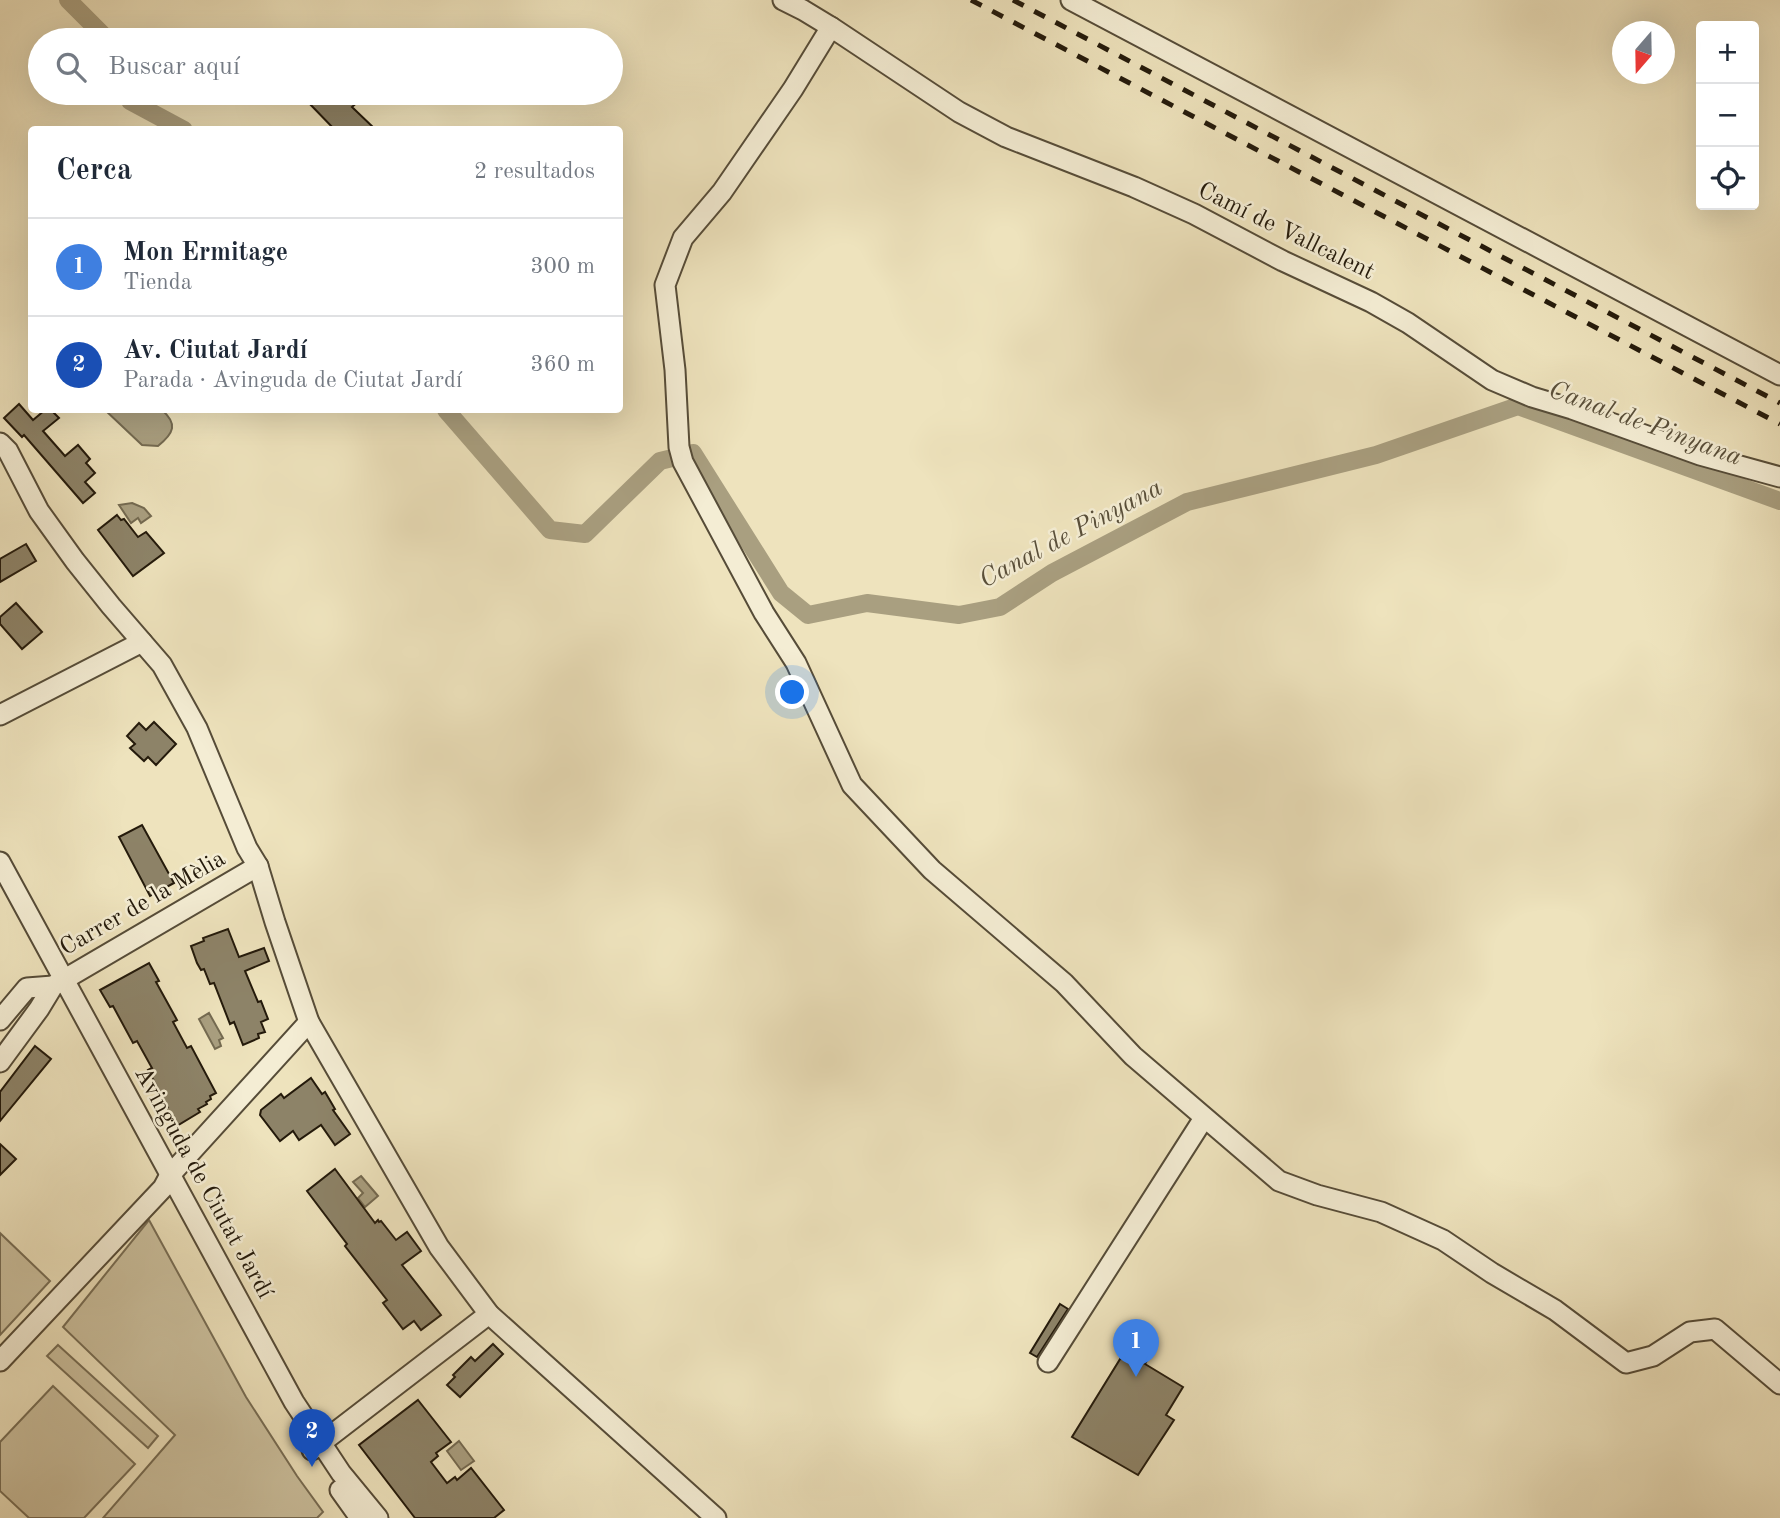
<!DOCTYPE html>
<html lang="es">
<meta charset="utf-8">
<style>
body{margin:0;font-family:"Old Standard TT",serif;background:#f2f2f3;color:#1f2937}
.controls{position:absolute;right:21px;top:21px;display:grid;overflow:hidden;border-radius:7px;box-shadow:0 7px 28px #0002}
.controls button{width:63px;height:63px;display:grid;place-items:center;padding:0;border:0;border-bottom:2px solid #e0e1e3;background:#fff;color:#1f2937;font:35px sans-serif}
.compass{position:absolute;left:1612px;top:21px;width:63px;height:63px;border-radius:50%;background:#fff;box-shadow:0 7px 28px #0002;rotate:200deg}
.you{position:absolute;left:793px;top:693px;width:24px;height:24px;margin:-18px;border:5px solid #fff;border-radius:50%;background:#1a73e8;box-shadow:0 0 0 10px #1a73e833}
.badge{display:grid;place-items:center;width:46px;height:46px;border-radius:50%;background:#8f2418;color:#fff;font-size:23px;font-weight:700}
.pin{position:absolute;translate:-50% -58px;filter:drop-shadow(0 2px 4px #0008)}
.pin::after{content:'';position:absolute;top:37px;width:24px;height:21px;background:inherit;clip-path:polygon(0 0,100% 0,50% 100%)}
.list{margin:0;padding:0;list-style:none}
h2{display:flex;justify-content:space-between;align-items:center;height:91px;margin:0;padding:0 28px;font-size:30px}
h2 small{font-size:23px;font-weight:400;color:#747a83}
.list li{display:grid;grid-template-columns:46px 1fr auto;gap:21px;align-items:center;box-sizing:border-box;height:98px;padding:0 28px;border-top:2px solid #e0e1e3}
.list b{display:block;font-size:26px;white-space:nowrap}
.list p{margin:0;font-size:23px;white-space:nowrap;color:#747a83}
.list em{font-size:23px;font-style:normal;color:#747a83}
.icon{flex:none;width:38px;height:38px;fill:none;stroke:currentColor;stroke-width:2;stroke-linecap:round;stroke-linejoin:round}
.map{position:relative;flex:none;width:1780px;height:1518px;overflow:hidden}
.search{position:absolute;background:#fff;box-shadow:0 7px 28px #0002;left:28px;top:28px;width:595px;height:77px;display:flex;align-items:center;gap:18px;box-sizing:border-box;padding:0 24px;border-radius:38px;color:#747a83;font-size:26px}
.panel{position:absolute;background:#fff;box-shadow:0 7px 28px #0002;left:28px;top:126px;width:595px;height:287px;border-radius:7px}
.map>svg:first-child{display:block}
.green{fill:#ccc19f;stroke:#786e55;stroke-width:2}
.water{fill:#a99f80;stroke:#746a51;stroke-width:2}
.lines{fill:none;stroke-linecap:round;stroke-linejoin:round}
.canal{stroke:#a99f80;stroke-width:18}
.building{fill:#8d8368;stroke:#241a0b;stroke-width:2}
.minor-casing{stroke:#564c38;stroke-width:23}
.minor{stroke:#f4edd4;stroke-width:19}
.rail{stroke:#241a0b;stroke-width:5;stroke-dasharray:12 12;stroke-linecap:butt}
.labels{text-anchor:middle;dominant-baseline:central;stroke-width:5;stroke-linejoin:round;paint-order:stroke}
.street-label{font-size:24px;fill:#241a0b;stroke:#f4edd4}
.water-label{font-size:26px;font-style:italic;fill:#594f3a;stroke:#f4edd4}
</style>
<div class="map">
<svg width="1780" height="1518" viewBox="0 0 1780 1518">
<rect width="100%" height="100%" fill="#eee3bd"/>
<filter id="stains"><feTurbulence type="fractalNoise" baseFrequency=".00286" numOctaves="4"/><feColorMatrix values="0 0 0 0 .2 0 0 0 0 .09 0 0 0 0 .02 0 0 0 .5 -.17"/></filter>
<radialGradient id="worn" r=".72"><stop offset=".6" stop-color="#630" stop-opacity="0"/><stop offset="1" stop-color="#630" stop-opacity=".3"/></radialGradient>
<g class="green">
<polygon points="149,1220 246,1397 297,1476 323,1512 317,1518 103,1518 175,1435 63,1327"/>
<polygon points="0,1233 50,1281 0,1335"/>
<polygon points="58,1345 158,1436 148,1448 47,1356"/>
<polygon points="53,1386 135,1464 84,1518 29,1518 0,1491 0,1442"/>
</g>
<g class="water">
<path d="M 105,410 L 162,410 C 178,424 174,433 158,446 L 142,445 Z"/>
<polygon points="132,503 144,508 151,516 141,523 138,518 131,523 119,505"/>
<polygon points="209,1013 223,1038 219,1040 221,1046 215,1049 199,1019"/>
<polygon points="361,1176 378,1196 365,1207 358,1198 363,1193 353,1182"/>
<polygon points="459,1441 474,1461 461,1470 447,1451"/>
</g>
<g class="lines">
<g class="canal">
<polyline points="68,0 108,40"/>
<polyline points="127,93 130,101 184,130"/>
<polyline points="446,410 550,530 585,534 660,461 693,453 781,593 808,615 867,603 959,615 1000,607 1052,573 1187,502 1376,455 1518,406 1780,501"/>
</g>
</g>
<g class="building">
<polygon points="317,93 368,93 352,107 376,130 335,130 307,101"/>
<polygon points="19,404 33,420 45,410 51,410 59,418 43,431 65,456 78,445 90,459 86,463 95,473 85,482 95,493 83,503 24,435 22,437 4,418"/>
<polygon points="117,515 121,520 124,519 138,537 146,532 164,553 133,576 98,530"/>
<polygon points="26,544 36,561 0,582 0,559"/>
<polygon points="16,603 42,632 22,649 0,624 0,617"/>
<polygon points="154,722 176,744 156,765 148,757 144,761 130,748 135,744 127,736 139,723 146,730"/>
<polygon points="142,825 174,883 150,896 119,837"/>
<polygon points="228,929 239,957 264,948 269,961 245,971 258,1002 261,1001 268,1019 261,1022 265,1032 258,1034 259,1038 243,1045 234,1022 230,1024 214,983 210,984 204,969 201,970 197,963 191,946 204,941 203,938"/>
<polygon points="149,963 159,981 156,982 177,1020 173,1022 187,1048 191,1046 216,1093 210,1096 211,1099 206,1102 207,1104 198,1109 200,1112 175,1127 166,1109 168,1107 148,1070 152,1068 137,1041 133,1043 113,1006 110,1007 100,990"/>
<polygon points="35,1046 51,1059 0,1121 0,1092"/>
<polygon points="311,1078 322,1094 325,1092 335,1109 333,1110 350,1134 335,1145 321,1125 299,1140 293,1131 280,1141 260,1115 261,1110 281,1094 284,1098"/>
<polygon points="0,1144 16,1159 0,1175"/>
<polygon points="335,1169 375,1223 378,1220 379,1222 381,1221 396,1240 407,1232 421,1251 402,1265 441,1315 421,1330 414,1321 403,1329 383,1303 387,1300 345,1246 347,1244 307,1191"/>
<polygon points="1060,1304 1068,1309 1037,1357 1030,1353"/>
<polygon points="1131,1330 1156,1344 1145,1364 1183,1387 1166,1415 1174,1420 1138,1475 1072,1437 1125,1351 1120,1348"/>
<polygon points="493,1344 503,1354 460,1397 447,1385 455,1377 453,1375 471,1357 475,1361"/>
<polygon points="418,1400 451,1442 436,1453 438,1456 431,1462 447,1483 455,1477 457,1480 471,1468 504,1510 494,1518 415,1518 359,1445"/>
</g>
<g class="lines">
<defs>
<g id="minor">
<polyline points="783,0 803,10 831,27 959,112 1006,137 1134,187 1194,214 1283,261 1371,302 1408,323 1492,380 1532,397 1572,409 1700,455 1780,477"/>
<polyline points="1071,0 1780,375"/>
<polyline points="831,27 793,89 722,192 683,238 665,285 675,370 679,447 683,462 764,613 796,663 852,785 932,870 1064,983 1133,1056 1279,1181 1317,1195 1381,1212 1443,1240 1492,1273 1555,1310 1626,1363 1653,1356 1690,1332 1715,1329 1780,1384"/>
<polyline points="0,443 8,451 39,511 75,561 111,606 162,665 197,728 247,848 258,866 275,922 309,1022 439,1247 489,1314 716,1518"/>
<polyline points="0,715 142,642"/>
<polyline points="0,862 294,1402 341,1473 378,1518"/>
<polyline points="0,1020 27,988 53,986"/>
<polyline points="0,1062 39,1009 53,986 258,866"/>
<polyline points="0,1361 163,1188 170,1175 309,1022"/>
<polyline points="1048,1362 1204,1118"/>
<polyline points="312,1450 489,1314"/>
<polyline points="340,1490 360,1518"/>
</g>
</defs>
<use href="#minor" class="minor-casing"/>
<use href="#minor" class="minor"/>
<g class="rail">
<polyline points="971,0 1780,424"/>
<polyline points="1013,0 1780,403"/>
</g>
</g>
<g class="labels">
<g class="street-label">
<text transform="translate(1286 232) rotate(26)">Camí de Vallcalent</text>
<text transform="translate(143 904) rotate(-30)">Carrer de la Mèlia</text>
<text transform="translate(203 1183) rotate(61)">Avinguda de Ciutat Jardí</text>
</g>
<g class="water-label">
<text transform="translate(1645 424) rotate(20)">Canal de Pinyana</text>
<text transform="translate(1071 534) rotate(-28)">Canal de Pinyana</text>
</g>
</g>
<rect width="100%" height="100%" filter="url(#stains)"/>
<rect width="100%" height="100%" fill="url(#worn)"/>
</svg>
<div class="controls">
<button>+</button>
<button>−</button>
<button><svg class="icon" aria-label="locate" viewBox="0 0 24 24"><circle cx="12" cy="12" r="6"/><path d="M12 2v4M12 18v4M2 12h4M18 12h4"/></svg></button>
</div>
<svg class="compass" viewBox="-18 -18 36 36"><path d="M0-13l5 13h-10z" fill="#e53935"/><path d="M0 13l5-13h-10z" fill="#747a83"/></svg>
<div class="you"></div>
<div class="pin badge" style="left:1136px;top:1377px;background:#3f7fe0">1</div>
<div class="pin badge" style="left:312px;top:1467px;background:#1a4fb4">2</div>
<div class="search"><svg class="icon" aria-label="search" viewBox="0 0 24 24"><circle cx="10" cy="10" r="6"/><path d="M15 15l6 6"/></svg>Buscar aquí</div>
<section class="panel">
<h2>Cerca<small>2 resultados</small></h2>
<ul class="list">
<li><span class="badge" style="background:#3f7fe0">1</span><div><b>Mon Ermitage</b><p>Tienda</p></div><em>300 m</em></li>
<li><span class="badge" style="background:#1a4fb4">2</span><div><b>Av. Ciutat Jardí</b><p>Parada · Avinguda de Ciutat Jardí</p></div><em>360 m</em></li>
</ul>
</section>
</div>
